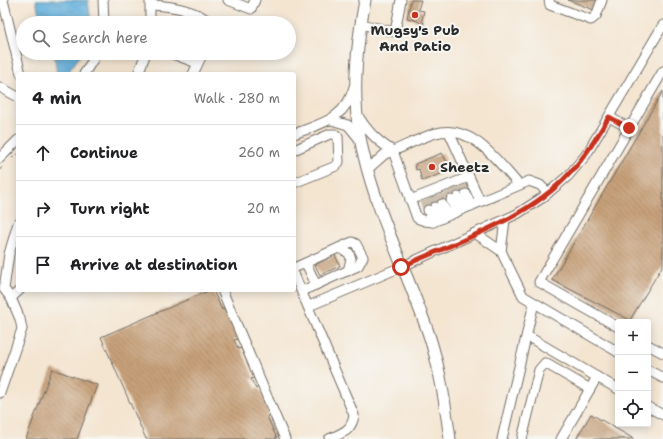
<!DOCTYPE html>
<meta charset="utf-8">
<style>
body{margin:0;font-family:"Shantell Sans",sans-serif;background:#f6f6f6;color:#202124}
.controls{position:absolute;right:12px;bottom:12px;display:grid;overflow:hidden;border-radius:4px;box-shadow:0 2px 10px #0003}
.controls button{width:36px;height:36px;display:grid;place-items:center;padding:0;border:0;border-bottom:1px solid #e0e0e0;background:#fff;color:#202124;font:20px sans-serif}
.stop{position:absolute;width:12px;height:12px;margin:-9px;border:3px solid #c8321e;border-radius:50%;background:#fff}
.stop.end{background:#c8321e;border-color:#fff;box-shadow:0 1px 4px #0008}
.list{margin:0;padding:0;list-style:none}
h2{display:flex;justify-content:space-between;align-items:center;height:52px;margin:0;padding:0 16px;font-size:17px}
h2 small{font-size:13px;font-weight:400;color:#757577}
.list li{display:grid;grid-template-columns:26px 1fr auto;gap:12px;align-items:center;box-sizing:border-box;height:56px;padding:0 16px;border-top:1px solid #e0e0e0}
.list b{display:block;font-size:15px;white-space:nowrap}
.list em{font-size:13px;font-style:normal;color:#757577}
.icon{flex:none;width:22px;height:22px;fill:none;stroke:currentColor;stroke-width:2;stroke-linecap:round;stroke-linejoin:round}
.map{position:relative;flex:none;width:663px;height:439px;overflow:hidden}
.search{position:absolute;background:#fff;box-shadow:0 2px 10px #0003;left:16px;top:16px;width:280px;height:44px;display:flex;align-items:center;gap:10px;box-sizing:border-box;padding:0 14px;border-radius:22px;color:#757577;font-size:15px}
.panel{position:absolute;background:#fff;box-shadow:0 2px 10px #0003;left:16px;top:72px;width:280px;height:220px;border-radius:4px}
.map>svg:first-child{display:block}
.water{fill:url(#water-ripples);stroke:#466d83}
.building{fill:url(#building-back-hatch)}
.lines{fill:none;stroke-linecap:round;stroke-linejoin:round}
.minor-tunnel{stroke:#ccc0b0;stroke-width:9;stroke-dasharray:9 4.5;stroke-linecap:butt}
.minor-casing{stroke:#716c65;stroke-width:11}
.major-casing{stroke:#716c65;stroke-width:13}
.path{stroke:#716c65;stroke-width:1;stroke-dasharray:3 3;stroke-linecap:butt}
.minor{stroke:#fff;stroke-width:9}
.major{stroke:#fff;stroke-width:11}
.route{stroke:#c8321e;stroke-width:5}
.poi-dot{fill:#c8321e;stroke:#f6f6f2;stroke-width:1.5}
.labels{text-anchor:middle;dominant-baseline:central;stroke-width:4;stroke-linejoin:round;paint-order:stroke}
.poi-label{font-size:14px;font-weight:bold;fill:#2b2b2b;stroke:#f6f6f2}
</style>
<div class="map">
<svg width="663" height="439" viewBox="0 0 663 439">
<defs>
<pattern id="water-ripples" width="26" height="14" patternUnits="userSpaceOnUse"><rect width="26" height="14" fill="#62afdb"/><path d="M2 4q2-2 4 0t4 0M15 11q2-2 4 0t4 0" fill="none" stroke="#518fb2"/></pattern>
<pattern id="building-back-hatch" width="6" height="6" patternUnits="userSpaceOnUse"><rect width="6" height="6" fill="#c7a079"/><path d="M-1 5l2 2M0 0l6 6M5-1l2 2" fill="none" stroke="#a28363"/></pattern>
</defs>
<rect width="100%" height="100%" fill="#f6f6f2"/>
<filter id="ink" filterUnits="userSpaceOnUse"><feTurbulence type="fractalNoise" baseFrequency=".025" numOctaves="2"/><feDisplacementMap in="SourceGraphic" scale="8" xChannelSelector="R" yChannelSelector="G"/><feConvolveMatrix kernelMatrix="1 2 1 2 8 2 1 2 1" color-interpolation-filters="sRGB"/></filter>
<filter id="wash" filterUnits="userSpaceOnUse"><feTurbulence type="fractalNoise" baseFrequency=".012" numOctaves="4" result="noise"/><feDisplacementMap in="SourceGraphic" scale="16" xChannelSelector="R" yChannelSelector="G"/><feGaussianBlur stdDeviation="0.9" result="paint"/><feColorMatrix in="noise" values="0 0 0 0 0 0 0 0 0 0 0 0 0 0 0 0 0 1.4 0 .05"/><feComposite in="paint" operator="in"/></filter>
<g filter="url(#wash)">
<rect width="100%" height="100%" fill="#f4e5d1"/>
<g class="water">
<polygon points="36,0 88,0 91,23 41,23"/>
<polygon points="54,53 82,53 67,74 57,74"/>
</g>
<g id="blocks">
<g class="building">
<polygon points="411,0 421,0 418,10 424,11 422,20 424,23 421,24 418,21 407,18"/>
<polygon points="568,0 597,0 594,10"/>
<polygon points="663,91 663,265 630,320 552,280"/>
<polygon points="442,153 451,170 422,181 419,169 416,170 415,164"/>
<polygon points="335,255 340,266 320,275 315,265"/>
<polygon points="210,290 213,290 222,310 224,308 238,339 234,340 238,349 241,348 254,378 251,379 256,389 258,387 270,408 267,409 270,414 267,416 277,439 146,439 101,337"/>
<polygon points="52,369 97,385 77,439 26,439"/>
<polygon points="591,414 634,439 576,439"/>
</g>
</g>
</g>
<g filter="url(#ink)">
<use href="#blocks" fill-opacity="0" stroke="#716c65" stroke-width="1"/>
<g class="lines">
<g class="minor-tunnel">
<polyline points="462,186 466,194"/>
<polyline points="455,188 458,197"/>
<polyline points="447,192 451,200"/>
<polyline points="439,195 442,204"/>
<polyline points="431,198 435,207"/>
<polyline points="424,201 428,210"/>
</g>
<defs>
<g id="minor">
<polyline points="3,0 21,74"/>
<polyline points="103,0 104,23"/>
<polyline points="228,0 251,9 255,0"/>
<polyline points="549,0 550,5 591,20 596,16 602,0"/>
<path d="M 152,5 C 171,6 196,10 211,23"/>
<polyline points="150,23 150,0"/>
<polyline points="361,24 395,32 401,0"/>
<polyline points="170,53 197,63"/>
<polyline points="84,74 97,53"/>
<polyline points="138,74 146,53"/>
<polyline points="193,74 203,53"/>
<polyline points="0,87 18,97"/>
<path d="M 357,114 C 367,131 377,141 393,151 L 385,154 L 368,169"/>
<polyline points="609,117 629,128"/>
<polyline points="331,120 348,125 361,141"/>
<polyline points="449,132 480,201"/>
<path d="M 294,134 C 322,123 345,120 354,87"/>
<polyline points="294,150 330,134 335,134 338,137 339,162 336,166 294,183"/>
<polyline points="0,158 18,140"/>
<path d="M 519,185 C 499,163 472,123 436,133 C 422,137 407,145 393,151 L 417,218 L 425,221 L 433,222 L 529,181 L 540,185 L 548,193"/>
<polyline points="466,194 471,206"/>
<polyline points="458,197 463,209"/>
<polyline points="410,200 469,177"/>
<polyline points="451,200 456,212"/>
<polyline points="442,204 448,215"/>
<polyline points="435,207 440,218"/>
<polyline points="428,210 433,222"/>
<polyline points="475,233 501,251 523,296 618,352"/>
<polyline points="339,248 349,253 351,259 348,271"/>
<polyline points="501,251 505,220"/>
<polyline points="306,263 316,285"/>
<polyline points="294,268 352,242 356,244 363,257 358,266 302,291"/>
<path d="M 294,274 L 354,415 C 352,431 342,433 329,439"/>
<polyline points="222,290 285,439"/>
<polyline points="11,298 20,290"/>
<polyline points="309,306 401,267 517,214 542,198 568,176 586,155 663,25"/>
<polyline points="618,327 539,282 663,71"/>
<polyline points="527,336 597,377"/>
<polyline points="648,345 663,353"/>
<polyline points="648,370 663,378"/>
<polyline points="0,393 22,329 20,319 11,298 4,289 9,254 18,223"/>
<polyline points="648,407 663,415"/>
<polyline points="502,439 534,303"/>
<polyline points="522,439 539,370 545,363 590,389"/>
<polyline points="561,439 597,377 618,389"/>
</g>
<path id="major" d="M 365,0 C 357,44 352,88 359,132 C 371,203 405,266 428,332 C 440,367 445,403 450,439"/>
</defs>
<use href="#minor" class="minor-casing"/>
<use href="#major" class="major-casing"/>
<g class="path">
<polyline points="12,158 18,154"/>
<polyline points="0,170 3,165"/>
</g>
<use href="#minor" class="minor"/>
<use href="#major" class="major"/>
</g>
</g>
<g class="lines" filter="url(#ink)">
<path class="route" d="M 401,267 C 456,242 528,219 569,174 C 585,157 597,137 609,117 L 629,128"/>
</g>
<g class="poi-dot">
<circle cx="415" cy="15" r="4"/>
<circle cx="432" cy="167" r="4"/>
</g>
<g class="labels">
<g class="poi-label">
<text x="415" y="30">Mugsy's Pub<tspan x="415" dy="16">And Patio</tspan></text>
<text x="440" y="167" text-anchor="start">Sheetz</text>
</g>
</g>
</svg>
<div class="controls">
<button>+</button>
<button>−</button>
<button><svg class="icon" aria-label="locate" viewBox="0 0 24 24"><circle cx="12" cy="12" r="6"/><path d="M12 2v4M12 18v4M2 12h4M18 12h4"/></svg></button>
</div>
<div class="stop" style="left:401px;top:267px"></div>
<div class="stop end" style="left:629px;top:128px"></div>
<div class="search"><svg class="icon" aria-label="search" viewBox="0 0 24 24"><circle cx="10" cy="10" r="6"/><path d="M15 15l6 6"/></svg>Search here</div>
<section class="panel">
<h2>4 min<small>Walk · 280 m</small></h2>
<ul class="list">
<li><svg class="icon" aria-label="ahead" viewBox="0 0 24 24"><path d="M12 20V5M6 11l6-6 6 6"/></svg><div><b>Continue</b></div><em>260 m</em></li>
<li><svg class="icon" aria-label="right" viewBox="0 0 24 24"><path d="M7 20v-9h11M14 6l5 5-5 5"/></svg><div><b>Turn right</b></div><em>20 m</em></li>
<li><svg class="icon" aria-label="arrive" viewBox="0 0 24 24"><path d="M6 21V4h12l-3 4 3 4H6"/></svg><div><b>Arrive at destination</b></div></li>
</ul>
</section>
</div>
